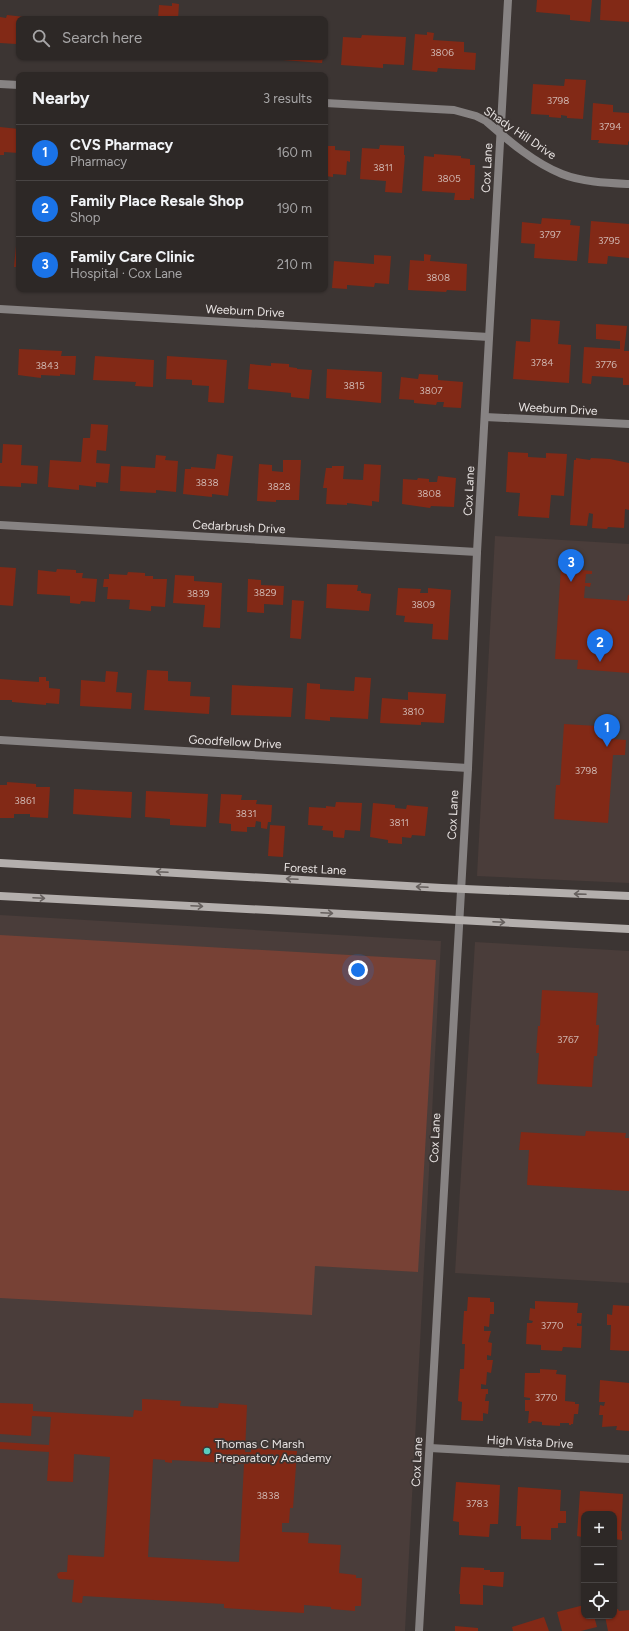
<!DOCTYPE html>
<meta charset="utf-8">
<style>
body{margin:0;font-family:Figtree,sans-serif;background:#35302e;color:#f1f3f6}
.controls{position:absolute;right:12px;bottom:12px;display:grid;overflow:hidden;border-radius:8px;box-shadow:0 1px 3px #0004}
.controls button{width:36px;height:36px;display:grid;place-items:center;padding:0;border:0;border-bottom:1px solid #484443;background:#2d2826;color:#f1f3f6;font:20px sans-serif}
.you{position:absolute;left:358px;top:970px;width:14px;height:14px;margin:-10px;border:3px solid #fff;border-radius:50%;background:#1a73e8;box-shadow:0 0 0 6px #1a73e833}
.badge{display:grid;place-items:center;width:26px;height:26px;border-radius:50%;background:#1a73e8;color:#fff;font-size:13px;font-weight:700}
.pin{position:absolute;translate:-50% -33px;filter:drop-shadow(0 1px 2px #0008)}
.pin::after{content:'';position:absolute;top:21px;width:14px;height:12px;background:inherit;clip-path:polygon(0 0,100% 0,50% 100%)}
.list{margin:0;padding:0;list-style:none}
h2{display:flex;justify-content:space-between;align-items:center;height:52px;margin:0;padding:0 16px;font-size:17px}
h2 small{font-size:13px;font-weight:400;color:#a7a6a7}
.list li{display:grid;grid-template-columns:26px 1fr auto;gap:12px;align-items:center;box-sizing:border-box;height:56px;padding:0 16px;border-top:1px solid #484443}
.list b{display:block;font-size:15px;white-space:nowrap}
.list p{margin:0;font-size:13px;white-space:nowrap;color:#a7a6a7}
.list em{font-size:13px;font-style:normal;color:#a7a6a7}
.icon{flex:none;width:22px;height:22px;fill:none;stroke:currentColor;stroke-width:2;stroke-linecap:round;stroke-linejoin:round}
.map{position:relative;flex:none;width:629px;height:1631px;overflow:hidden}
.search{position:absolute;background:#2d2826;box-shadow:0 1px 3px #0004;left:16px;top:16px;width:312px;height:44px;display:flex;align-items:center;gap:10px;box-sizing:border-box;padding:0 14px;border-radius:8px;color:#a7a6a7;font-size:15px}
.panel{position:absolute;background:#2d2826;box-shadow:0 1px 3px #0004;left:16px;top:72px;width:312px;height:220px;border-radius:8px}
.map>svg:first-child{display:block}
.built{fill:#4a3d3a}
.green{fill:#774135}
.building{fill:#822916;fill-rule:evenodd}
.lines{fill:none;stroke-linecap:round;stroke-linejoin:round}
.minor{stroke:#878383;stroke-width:8}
.tertiary{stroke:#878383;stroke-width:8}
.secondary{stroke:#b4afad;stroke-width:8}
.oneway{stroke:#66605e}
.poi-dot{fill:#59cebf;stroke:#3c3533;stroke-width:1.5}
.labels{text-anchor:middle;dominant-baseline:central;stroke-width:3.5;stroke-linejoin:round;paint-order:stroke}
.number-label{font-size:10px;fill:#ceb4ae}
.street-label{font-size:12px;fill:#e7e2e1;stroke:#3c3533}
.poi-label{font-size:12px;fill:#e7e2e1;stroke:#3c3533;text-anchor:start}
</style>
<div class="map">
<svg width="629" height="1631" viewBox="0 0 629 1631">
<rect width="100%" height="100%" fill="#3c3533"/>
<g class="built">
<polygon points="495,536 629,544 629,883 477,876"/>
<polygon points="0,915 441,941 405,1631 0,1631"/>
<polygon points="475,942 629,951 629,1283 455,1273"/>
</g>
<polygon class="green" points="0,935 436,960 418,1272 315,1266 312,1315 0,1298"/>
<g class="building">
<polygon points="537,0 592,0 590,22 570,20 570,15 536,12"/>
<polygon points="601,0 629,0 629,22 600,20"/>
<polygon points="172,3 179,4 178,19 158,19 159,5 172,6"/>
<polygon points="7,15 34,18 19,19 19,35 16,35 16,44 0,43 0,17 6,18"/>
<polygon points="427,32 434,33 433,40 464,42 464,52 476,53 475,70 438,68 437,72 412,70 415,34 427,35"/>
<polygon points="362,35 406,37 404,65 383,64 383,68 341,65 343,37 361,38"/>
<polygon points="284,57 323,57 322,63 283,60"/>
<polygon points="565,79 586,80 583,119 567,118 567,116 561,115 561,118 549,117 549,115 531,114 533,84 564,86"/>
<polygon points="593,103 613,105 613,112 629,113 629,142 628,141 628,145 598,143 599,140 591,140"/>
<polygon points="0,127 19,129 19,153 4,152 4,155 0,155"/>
<polygon points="380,145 404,146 404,155 405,155 402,193 385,192 386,181 360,179 362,148 379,149"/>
<polygon points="325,146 335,146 335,150 350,151 350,162 347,161 346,175 333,174 333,177 325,176"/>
<polygon points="434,154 461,156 461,158 470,159 470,165 475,165 474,199 470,198 470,200 454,200 455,193 422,191 424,156 434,157"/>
<polygon points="542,218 571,220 570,225 580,226 577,261 534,258 535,244 521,243 522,222 541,224"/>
<polygon points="591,221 629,224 629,258 608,256 607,264 588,263"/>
<polygon points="16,246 19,247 19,267 14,267"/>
<polygon points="424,254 431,255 430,261 467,264 466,291 447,290 446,292 408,290 410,260 424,261"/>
<polygon points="374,255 391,256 389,284 375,283 374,287 347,285 347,289 332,288 334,261 374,264"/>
<polygon points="531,319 560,321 558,344 571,345 569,383 513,379 516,341 530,342"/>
<polygon points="596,324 627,326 624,351 629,351 629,385 623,385 623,378 592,376 591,384 582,383 584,347 620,349 620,341 596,339"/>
<polygon points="19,349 62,351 61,356 76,356 75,375 60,374 60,376 41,375 41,378 18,375"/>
<polygon points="95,356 154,360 153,387 135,386 136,382 93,380"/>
<polygon points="167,356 227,360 224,403 208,402 209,386 192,385 192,380 166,379"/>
<polygon points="271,363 289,364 289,367 297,368 297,369 312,370 309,399 291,397 291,393 248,389 250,364 271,366"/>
<polygon points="327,369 382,372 381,403 326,398"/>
<polygon points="419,374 438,375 438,380 463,382 461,408 443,407 444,402 437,402 436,405 414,403 414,400 399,399 401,377 418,379"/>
<polygon points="91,424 108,425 106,451 97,450 96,463 110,464 108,483 96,482 96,487 79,485 79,490 48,487 50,460 81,462 83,438 90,438"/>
<polygon points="3,444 22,445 21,465 38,466 37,484 21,483 21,487 0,486 0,463 2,463"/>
<polygon points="508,452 528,453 528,457 546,458 546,453 567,454 564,496 551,495 549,518 518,516 520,493 506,492"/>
<polygon points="217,454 233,456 228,496 212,494 212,497 183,494 185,469 191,469 191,467 215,469"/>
<polygon points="156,455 166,456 165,460 178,461 176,492 156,490 156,493 120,491 121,466 155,468"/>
<polygon points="576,458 590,460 591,458 610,459 629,463 629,510 625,509 624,528 608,527 607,529 592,528 593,514 589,513 587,526 570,525 574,460 576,460"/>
<polygon points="283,460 301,460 299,500 276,500 276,502 257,501 259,464 272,465 272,471 283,472"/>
<polygon points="364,464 381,465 379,502 372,501 372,506 347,503 347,505 326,504 327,488 323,488 326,468 332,468 332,466 344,466 343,479 363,480"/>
<polygon points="438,476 456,478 454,507 431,506 430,508 402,504 403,479 417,480 418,478 429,479 429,482 437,482"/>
<polygon points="0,567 16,568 13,606 0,605"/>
<polygon points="561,568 592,571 592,574 586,574 585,583 591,583 590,587 585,586 584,598 627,601 628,595 629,595 629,673 577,669 578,660 555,659"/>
<polygon points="57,569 76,570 76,573 83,573 82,578 97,579 95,602 81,601 80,604 70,603 70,596 37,594 38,570 56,572"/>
<polygon points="128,572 145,573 145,576 153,576 153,579 167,579 165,607 151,606 151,611 129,609 130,600 107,599 108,587 103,587 104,579 109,579 109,574 127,575"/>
<polygon points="175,575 194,576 194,581 222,583 220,628 203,627 205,605 173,603"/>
<polygon points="248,579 261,580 261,585 284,586 283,605 264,604 264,613 247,612"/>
<polygon points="327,584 358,585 357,591 361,591 361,593 371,594 369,611 326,608"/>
<polygon points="398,588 421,589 420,593 428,593 428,588 451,590 448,640 432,639 433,624 404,622 405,616 396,615"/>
<polygon points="292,600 304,601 301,639 290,638"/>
<polygon points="147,670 168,671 168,681 191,682 190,696 210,697 209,714 144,710"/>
<polygon points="106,671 118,672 116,692 132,693 131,709 80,706 81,680 105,682"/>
<polygon points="39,677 46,677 46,681 49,681 49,688 60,689 59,704 46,703 46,705 12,702 12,700 0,700 0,679 39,682"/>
<polygon points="355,677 371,678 368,719 330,717 330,721 305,719 307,683 320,684 320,689 354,691"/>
<polygon points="232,685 293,688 291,717 231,715"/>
<polygon points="408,692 446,694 444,723 421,722 421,725 380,723 382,698 408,700"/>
<polygon points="564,724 614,727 614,739 626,740 625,755 613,755 608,823 554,819 556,785 560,785"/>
<polygon points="7,782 36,784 36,787 50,787 48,818 30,817 30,814 14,814 14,818 0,818 0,785 7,785"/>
<polygon points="74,789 132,792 131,818 73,814"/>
<polygon points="146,791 208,794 206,827 170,825 170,819 145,817"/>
<polygon points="221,794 242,795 241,800 257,800 256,804 272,805 271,822 268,822 267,829 261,828 261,822 256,821 255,827 247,827 247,832 231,831 231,824 219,823"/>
<polygon points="336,802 362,803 360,831 345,830 344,838 333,837 333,831 322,830 323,826 308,825 309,807 326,808 326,806 335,807"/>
<polygon points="373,803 395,805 395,808 406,809 407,805 428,807 425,836 412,835 411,838 402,837 402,844 388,843 388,840 370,837"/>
<polygon points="270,825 285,826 283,857 268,856"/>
<polygon points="542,990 598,993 596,1025 599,1025 597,1056 594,1056 592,1087 537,1084 539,1053 536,1053 538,1026 540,1026"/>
<polygon points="586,1131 626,1133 625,1138 629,1138 629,1191 527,1185 529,1150 519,1150 521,1132 585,1136"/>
<polygon points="468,1297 490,1298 490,1302 494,1302 494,1314 490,1314 489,1327 484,1326 484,1331 491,1331 488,1342 492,1343 491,1356 487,1355 487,1360 493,1360 491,1373 487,1372 486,1385 481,1384 481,1389 488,1389 488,1394 486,1394 485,1401 489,1401 488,1414 483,1413 483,1421 461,1420 462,1402 458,1401 460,1369 464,1369 465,1344 462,1344 464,1311 467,1311"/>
<polygon points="535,1301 578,1303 577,1313 582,1313 581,1324 577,1323 577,1326 582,1326 581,1348 563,1347 562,1351 541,1350 541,1345 526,1344 527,1323 532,1323 533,1321 529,1320 530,1308 535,1309"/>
<polygon points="613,1305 629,1306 629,1351 610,1350 611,1325 607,1325 607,1314 612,1315"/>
<polygon points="540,1369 557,1370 556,1374 566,1375 565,1401 575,1402 575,1404 579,1404 578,1414 574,1414 573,1424 571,1424 571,1425 569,1425 569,1423 560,1423 560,1426 542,1425 542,1422 532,1421 531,1423 528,1423 529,1411 525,1411 525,1400 530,1400 530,1398 524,1397 525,1373 540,1373"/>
<polygon points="600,1380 629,1383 629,1431 616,1430 617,1426 602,1427 603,1415 599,1415 600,1405 604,1406 605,1402 599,1402"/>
<path d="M 142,1399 L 181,1401 L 180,1406 L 218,1408 L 219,1403 L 247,1405 L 245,1452 L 251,1452 L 251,1448 L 297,1451 L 293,1508 L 290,1508 L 289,1523 L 282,1523 L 282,1532 L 309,1533 L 308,1543 L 341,1545 L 339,1573 L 356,1575 L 356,1578 L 362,1578 L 361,1606 L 355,1606 L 355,1611 L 331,1609 L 331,1607 L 304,1605 L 304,1613 L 224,1608 L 224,1604 L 83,1596 L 82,1603 L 72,1602 L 74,1580 L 60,1579 L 58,1578 L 57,1574 L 60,1572 L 67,1572 L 68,1555 L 104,1557 L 110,1457 L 74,1454 L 73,1482 L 47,1481 L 49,1452 L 0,1449 L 0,1442 L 49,1445 L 51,1417 L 32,1416 L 31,1436 L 0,1434 L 0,1403 L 33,1404 L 33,1411 L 133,1417 L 134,1410 L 142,1411 ZM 153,1459 L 165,1460 L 165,1462 L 172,1463 L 172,1460 L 244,1464 L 239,1562 L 148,1557 Z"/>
<polygon points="456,1482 500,1485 498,1524 490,1524 489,1537 459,1535 459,1522 453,1521"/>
<polygon points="518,1487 561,1490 560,1511 566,1511 566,1523 558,1523 558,1528 551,1528 551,1540 521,1539 521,1526 516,1526"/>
<polygon points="580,1491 623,1494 621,1531 622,1531 622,1540 614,1539 614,1514 584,1514 584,1542 582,1542 582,1537 577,1536"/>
<polygon points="461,1567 484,1568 484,1570 490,1570 490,1572 504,1572 503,1587 483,1585 483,1605 460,1604 460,1594 459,1594"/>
<polygon points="584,1605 584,1616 594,1616 597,1627 581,1631 562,1631 557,1612"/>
<polygon points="614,1609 618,1609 619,1611 629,1610 629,1631 608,1631 605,1616 614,1616"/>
<polygon points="544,1617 549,1631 513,1631 512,1627"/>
<polygon points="455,1626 478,1628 478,1631 455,1631"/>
</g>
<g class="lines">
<g class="minor">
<polyline points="0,84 19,85"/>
<path d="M 325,103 L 454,110 L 476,116 L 486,121 C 509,141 534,163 562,174 C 582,182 608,183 629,184"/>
<polyline points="0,309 489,337"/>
<polyline points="485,417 629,424"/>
<polyline points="0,525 477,552"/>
<polyline points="0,740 468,768"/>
<polyline points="430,1448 629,1459"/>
</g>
<polyline class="tertiary" points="419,1631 468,768 477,552 508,0"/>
<g class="secondary">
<polyline points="0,863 442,888 629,896"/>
<polyline points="0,896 629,929"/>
</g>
</g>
<defs><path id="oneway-shaft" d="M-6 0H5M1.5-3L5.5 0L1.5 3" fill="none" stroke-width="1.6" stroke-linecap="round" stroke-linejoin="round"/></defs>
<g class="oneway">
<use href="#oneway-shaft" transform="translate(162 872) rotate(-177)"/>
<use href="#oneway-shaft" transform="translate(292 879) rotate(-177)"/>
<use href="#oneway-shaft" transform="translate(422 887) rotate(-177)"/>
<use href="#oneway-shaft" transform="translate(580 894) rotate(-178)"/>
<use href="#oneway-shaft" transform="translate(39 898) rotate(3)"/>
<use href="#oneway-shaft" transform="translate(197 906) rotate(3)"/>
<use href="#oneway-shaft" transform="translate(327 913) rotate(3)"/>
<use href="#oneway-shaft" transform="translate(499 922) rotate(3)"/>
</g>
<circle class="poi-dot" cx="207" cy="1451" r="4"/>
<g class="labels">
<g class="number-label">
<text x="442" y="52">3806</text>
<text x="558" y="100">3798</text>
<text x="610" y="126">3794</text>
<text x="383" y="167">3811</text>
<text x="449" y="178">3805</text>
<text x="550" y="234">3797</text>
<text x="609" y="240">3795</text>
<text x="438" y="277">3808</text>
<text x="542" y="362">3784</text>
<text x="606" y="364">3776</text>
<text x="47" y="365">3843</text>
<text x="354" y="385">3815</text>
<text x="431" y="390">3807</text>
<text x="207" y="482">3838</text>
<text x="279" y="486">3828</text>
<text x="429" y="493">3808</text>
<text x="265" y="592">3829</text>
<text x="198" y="593">3839</text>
<text x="423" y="604">3809</text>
<text x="413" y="711">3810</text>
<text x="586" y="770">3798</text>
<text x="25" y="800">3861</text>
<text x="246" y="813">3831</text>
<text x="399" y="822">3811</text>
<text x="568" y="1039">3767</text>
<text x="552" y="1325">3770</text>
<text x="546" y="1397">3770</text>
<text x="268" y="1495">3838</text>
<text x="477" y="1503">3783</text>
</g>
<g class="street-label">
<text transform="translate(520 133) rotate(34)">Shady Hill Drive</text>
<text transform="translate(487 168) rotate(-87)">Cox Lane</text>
<text transform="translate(245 311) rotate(3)">Weeburn Drive</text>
<text transform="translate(558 409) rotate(3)">Weeburn Drive</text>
<text transform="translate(469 491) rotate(-87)">Cox Lane</text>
<text transform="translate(239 527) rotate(3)">Cedarbrush Drive</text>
<text transform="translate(235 742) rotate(3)">Goodfellow Drive</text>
<text transform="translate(453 815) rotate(-87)">Cox Lane</text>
<text transform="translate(315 869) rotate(3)">Forest Lane</text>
<text transform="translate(435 1138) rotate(-87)">Cox Lane</text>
<text transform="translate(530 1442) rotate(3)">High Vista Drive</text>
<text transform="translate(417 1462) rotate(-87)">Cox Lane</text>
</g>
<g class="poi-label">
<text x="215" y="1444">Thomas C Marsh<tspan x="215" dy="14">Preparatory Academy</tspan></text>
</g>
</g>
</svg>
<div class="controls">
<button>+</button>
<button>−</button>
<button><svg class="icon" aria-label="locate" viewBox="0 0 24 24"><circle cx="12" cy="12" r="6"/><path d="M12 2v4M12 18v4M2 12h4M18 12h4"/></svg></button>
</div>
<div class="you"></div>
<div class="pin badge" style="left:607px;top:747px">1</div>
<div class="pin badge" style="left:600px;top:662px">2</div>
<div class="pin badge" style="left:571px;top:582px">3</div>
<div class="search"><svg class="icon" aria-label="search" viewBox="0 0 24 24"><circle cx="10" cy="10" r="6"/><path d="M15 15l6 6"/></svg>Search here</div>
<section class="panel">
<h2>Nearby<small>3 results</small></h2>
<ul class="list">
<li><span class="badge">1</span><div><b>CVS Pharmacy</b><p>Pharmacy</p></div><em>160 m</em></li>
<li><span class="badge">2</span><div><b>Family Place Resale Shop</b><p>Shop</p></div><em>190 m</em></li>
<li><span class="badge">3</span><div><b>Family Care Clinic</b><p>Hospital · Cox Lane</p></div><em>210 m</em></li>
</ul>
</section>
</div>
